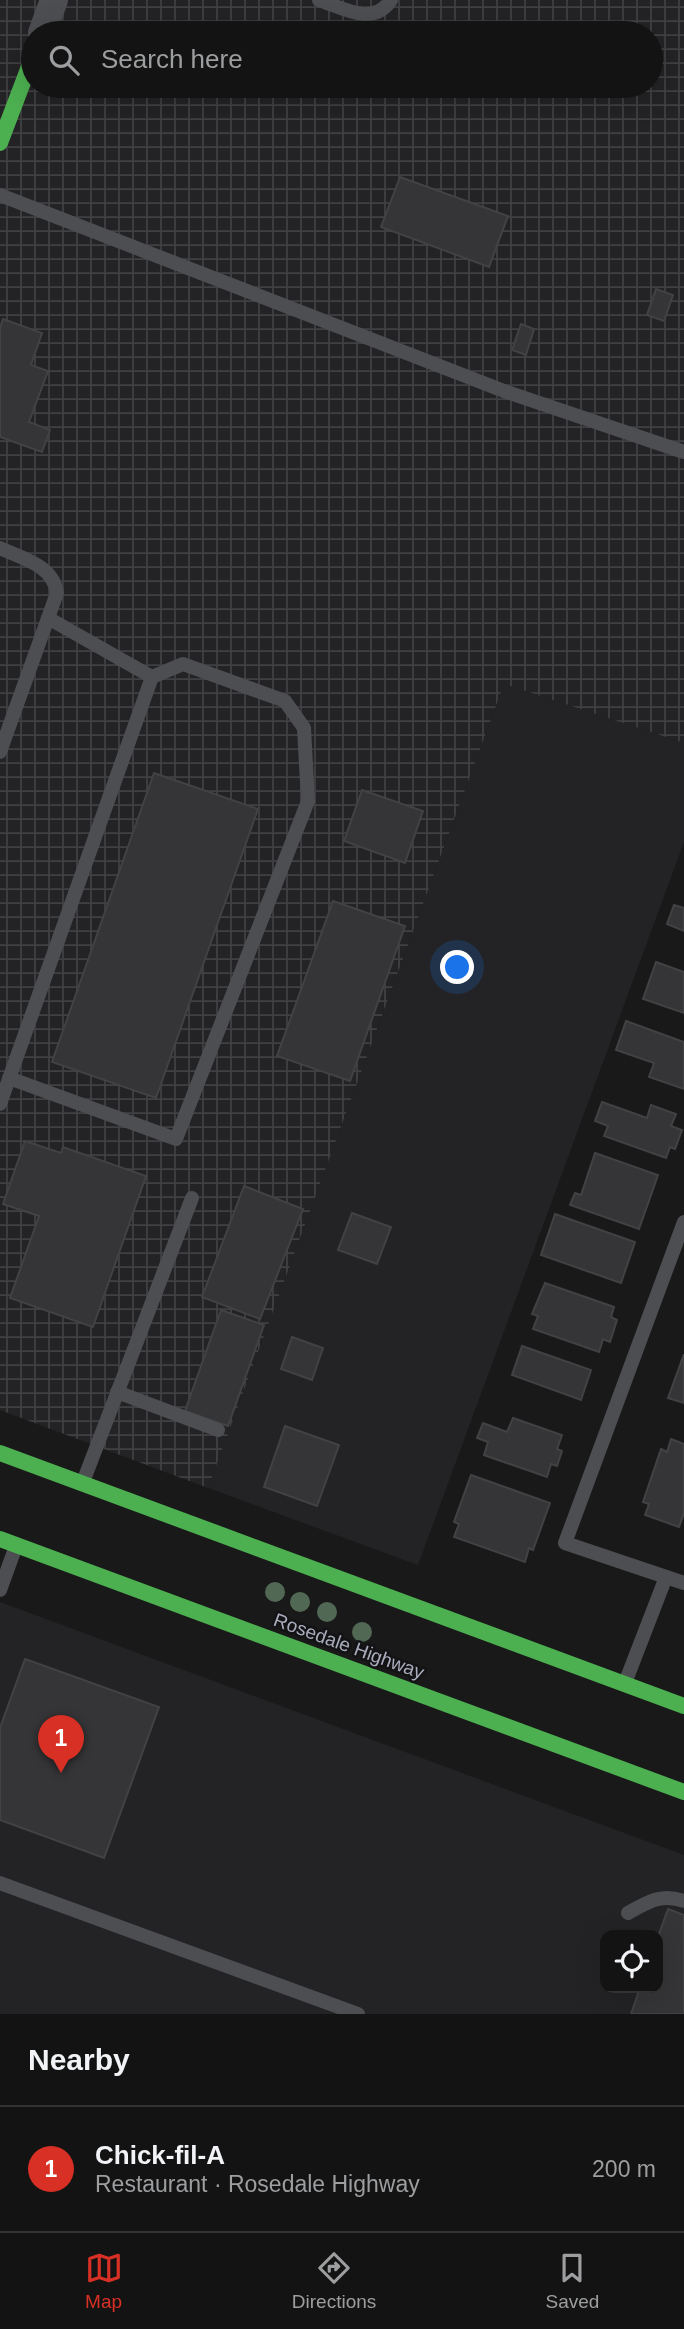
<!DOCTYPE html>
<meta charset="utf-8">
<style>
body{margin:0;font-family:Helvetica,sans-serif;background:#202021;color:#f1f3f6}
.controls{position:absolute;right:21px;bottom:21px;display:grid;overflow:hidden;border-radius:14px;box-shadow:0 7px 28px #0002}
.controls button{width:63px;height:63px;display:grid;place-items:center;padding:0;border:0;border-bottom:2px solid #323233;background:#131313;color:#f1f3f6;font:35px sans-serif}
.you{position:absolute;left:458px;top:968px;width:24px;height:24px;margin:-18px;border:5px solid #fff;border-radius:50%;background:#1a73e8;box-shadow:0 0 0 10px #1a73e833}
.badge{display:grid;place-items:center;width:46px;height:46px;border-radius:50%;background:#d93025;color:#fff;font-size:23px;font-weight:700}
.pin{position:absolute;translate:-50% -58px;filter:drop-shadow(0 2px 4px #0008)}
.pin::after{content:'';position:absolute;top:37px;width:24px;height:21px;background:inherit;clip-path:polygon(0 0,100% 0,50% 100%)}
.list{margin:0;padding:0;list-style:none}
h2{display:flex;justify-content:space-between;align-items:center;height:91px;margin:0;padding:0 28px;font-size:30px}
h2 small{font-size:23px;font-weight:400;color:#9d9ea0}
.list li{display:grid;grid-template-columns:46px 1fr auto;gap:21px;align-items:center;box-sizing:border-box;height:126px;padding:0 28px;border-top:2px solid #323233}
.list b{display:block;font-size:26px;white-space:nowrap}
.list p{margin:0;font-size:23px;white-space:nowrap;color:#9d9ea0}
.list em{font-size:23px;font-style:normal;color:#9d9ea0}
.icon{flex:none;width:38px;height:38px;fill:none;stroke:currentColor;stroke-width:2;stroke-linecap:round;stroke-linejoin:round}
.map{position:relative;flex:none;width:684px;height:2014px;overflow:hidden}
.search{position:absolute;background:#131313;box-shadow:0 7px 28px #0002;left:21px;right:21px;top:21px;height:77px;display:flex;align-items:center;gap:18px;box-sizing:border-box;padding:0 24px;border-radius:38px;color:#9d9ea0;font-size:26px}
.sheet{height:217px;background:#131313}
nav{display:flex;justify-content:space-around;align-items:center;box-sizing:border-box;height:98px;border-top:2px solid #323233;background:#131313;font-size:19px;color:#9d9ea0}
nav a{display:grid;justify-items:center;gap:4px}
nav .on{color:#d93025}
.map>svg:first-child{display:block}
.built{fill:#232325;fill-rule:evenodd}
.industrial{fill:url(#industrial-grid);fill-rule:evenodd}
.building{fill:#353537;stroke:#424245;stroke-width:2}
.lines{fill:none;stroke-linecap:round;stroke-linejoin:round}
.lane{stroke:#4d4e52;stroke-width:14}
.street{stroke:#4d4e52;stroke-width:28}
.fast{stroke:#4caf50;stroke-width:16}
.tree{fill:#516855}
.labels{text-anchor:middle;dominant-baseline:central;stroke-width:5;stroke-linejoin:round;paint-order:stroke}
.street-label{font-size:19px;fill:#a9acbb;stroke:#131315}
</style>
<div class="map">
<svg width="684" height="2014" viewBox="0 0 684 2014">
<defs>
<pattern id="industrial-grid" width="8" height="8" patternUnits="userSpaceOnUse" patternTransform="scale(1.75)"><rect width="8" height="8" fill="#232325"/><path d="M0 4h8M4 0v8" fill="none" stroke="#404043"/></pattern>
</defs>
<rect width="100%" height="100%" fill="#191919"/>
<g class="built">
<polygon points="504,684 684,743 684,842 418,1565 208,1488"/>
<path d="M 0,1602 L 684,1855 L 684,2014 L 0,2014 ZM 605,1935 L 658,1935 L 658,1988 L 605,1988 Z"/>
</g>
<path class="industrial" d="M 0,0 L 684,0 L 684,743 L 504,684 L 208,1488 L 0,1410 ZM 33,33 L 651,33 L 651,86 L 33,86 Z"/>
<g class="building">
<polygon points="400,177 508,216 489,267 381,227"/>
<polygon points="656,289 673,295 664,321 647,315"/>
<polygon points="3,319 42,333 31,365 48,371 29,422 50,430 42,452 0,437 0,328"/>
<polygon points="521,324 534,329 526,355 512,350"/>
<polygon points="154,773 258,809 156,1098 52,1062"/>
<polygon points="362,790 423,811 405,863 344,841"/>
<polygon points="333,901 405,926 350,1081 277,1056"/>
<polygon points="674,905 684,908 684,931 667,924"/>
<polygon points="656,962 684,972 684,1013 643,999"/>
<polygon points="626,1021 684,1042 684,1089 649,1077 654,1063 616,1050"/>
<polygon points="602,1102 647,1118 651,1105 676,1114 671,1126 682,1130 675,1149 670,1147 666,1158 604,1136 608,1126 595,1121"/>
<polygon points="25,1141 61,1153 63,1147 146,1176 93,1327 10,1298 39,1216 3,1204"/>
<polygon points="595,1153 658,1175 639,1229 570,1205 575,1193 581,1195"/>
<polygon points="244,1186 303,1209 260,1319 202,1297"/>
<polygon points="352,1213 391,1227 377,1264 338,1250"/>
<polygon points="555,1214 635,1242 621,1283 541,1255"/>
<polygon points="545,1283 614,1307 611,1317 617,1320 610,1342 603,1339 599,1352 533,1329 538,1316 532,1314"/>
<polygon points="221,1310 264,1325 228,1426 185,1411"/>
<polygon points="292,1337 323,1348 312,1380 281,1369"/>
<polygon points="522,1346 591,1370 581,1400 512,1375"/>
<polygon points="684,1354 684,1403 668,1398"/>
<polygon points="513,1418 562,1435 557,1449 562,1451 557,1466 551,1464 547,1477 484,1455 488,1442 477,1438 483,1423 507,1432"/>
<polygon points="285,1426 339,1445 317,1506 264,1487"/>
<polygon points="671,1439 684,1444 684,1513 679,1527 645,1515 649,1504 643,1502 661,1449 667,1452"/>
<polygon points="471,1475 550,1503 533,1550 529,1548 525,1562 454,1537 459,1524 454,1522"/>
<polygon points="25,1659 159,1707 104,1858 0,1820 0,1728"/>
<polygon points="668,1909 684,1915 684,2014 631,2014 640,1988 658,1988 658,1937"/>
</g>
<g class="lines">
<g class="lane">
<path d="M 319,0 C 343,8 373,27 391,0"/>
<polyline points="0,195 504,391 684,452"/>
<path d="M 0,548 C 23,559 53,565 57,593 L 0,752"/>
<polyline points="48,618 152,677"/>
<polyline points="0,1104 152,677 183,664 285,701 304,728 308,801 176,1139 9,1078"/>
<polyline points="684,1222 565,1543 684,1583"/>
<polyline points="117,1392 218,1430"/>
<polyline points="83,1482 192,1198"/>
<polyline points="0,1590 16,1546"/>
<polyline points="625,1683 666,1577"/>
<polyline points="0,1883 358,2014"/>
<path d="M 628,1913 C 648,1902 661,1893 684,1901"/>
</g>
<polyline class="street" points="42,33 54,0"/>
<g class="fast">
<polyline points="0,143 33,56"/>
<polyline points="0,1453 684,1706"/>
<polyline points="0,1539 684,1792"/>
</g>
</g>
<g class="tree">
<circle cx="275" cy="1592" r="10"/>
<circle cx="300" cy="1602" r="10"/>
<circle cx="327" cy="1612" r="10"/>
<circle cx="362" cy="1632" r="10"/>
</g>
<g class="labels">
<g class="street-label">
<text transform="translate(349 1646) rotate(20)">Rosedale Highway</text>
</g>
</g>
</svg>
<div class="controls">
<button><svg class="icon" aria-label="locate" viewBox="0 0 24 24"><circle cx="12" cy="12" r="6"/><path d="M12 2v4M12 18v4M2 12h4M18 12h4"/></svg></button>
</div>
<div class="you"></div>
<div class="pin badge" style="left:61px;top:1773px">1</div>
<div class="search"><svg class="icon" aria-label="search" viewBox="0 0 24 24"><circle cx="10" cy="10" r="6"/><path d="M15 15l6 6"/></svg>Search here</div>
</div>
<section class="sheet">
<h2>Nearby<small></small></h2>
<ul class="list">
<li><span class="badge">1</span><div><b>Chick-fil-A</b><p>Restaurant · Rosedale Highway</p></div><em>200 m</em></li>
</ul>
</section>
<nav>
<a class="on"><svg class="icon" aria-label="map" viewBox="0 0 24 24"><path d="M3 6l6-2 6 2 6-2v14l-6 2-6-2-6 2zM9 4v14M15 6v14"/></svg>Map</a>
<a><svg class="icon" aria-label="directions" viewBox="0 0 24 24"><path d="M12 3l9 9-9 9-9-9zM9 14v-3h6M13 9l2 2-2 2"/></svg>Directions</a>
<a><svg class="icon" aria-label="saved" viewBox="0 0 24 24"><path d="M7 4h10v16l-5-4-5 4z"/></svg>Saved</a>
</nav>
